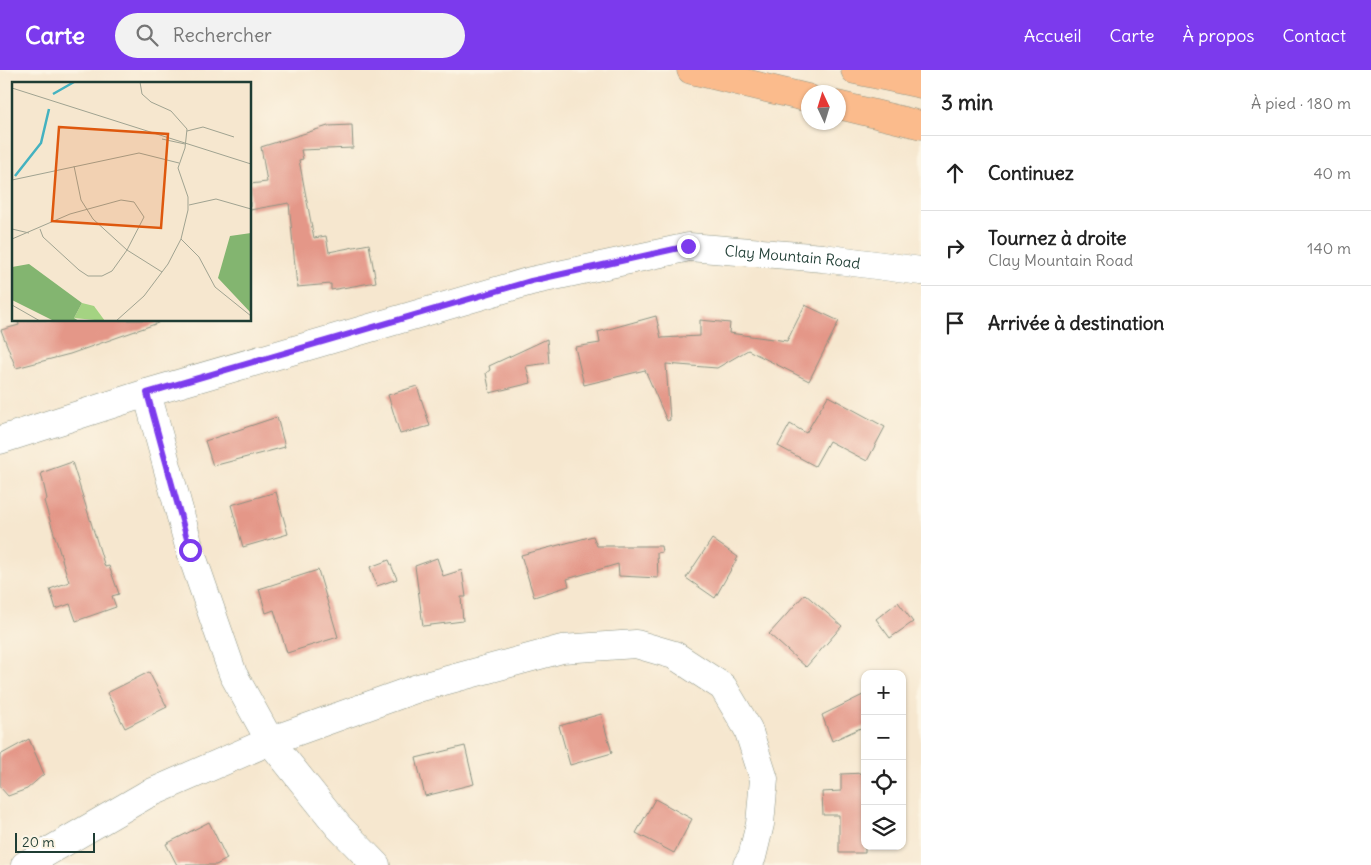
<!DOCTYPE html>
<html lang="fr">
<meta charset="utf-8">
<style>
body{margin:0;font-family:Delius,sans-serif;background:#f2f2f2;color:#222}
.controls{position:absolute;right:15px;bottom:15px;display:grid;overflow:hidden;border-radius:10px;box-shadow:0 1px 4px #0004}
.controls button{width:45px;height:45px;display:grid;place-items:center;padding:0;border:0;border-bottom:1px solid #e0e0e0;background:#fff;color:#222;font:25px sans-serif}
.compass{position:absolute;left:801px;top:15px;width:45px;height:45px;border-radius:50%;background:#fff;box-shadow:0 1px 4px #0004;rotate:356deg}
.scale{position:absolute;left:15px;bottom:12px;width:80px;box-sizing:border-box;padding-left:5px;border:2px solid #1f3d34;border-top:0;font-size:14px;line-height:18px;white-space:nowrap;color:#1f3d34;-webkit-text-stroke:4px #fcf5e5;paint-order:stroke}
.stop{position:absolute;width:15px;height:15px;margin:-11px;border:4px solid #7c3aed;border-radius:50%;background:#fff}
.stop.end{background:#7c3aed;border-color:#fff;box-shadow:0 1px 5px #0008}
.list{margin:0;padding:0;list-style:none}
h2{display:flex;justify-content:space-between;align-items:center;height:65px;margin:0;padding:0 20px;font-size:21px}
h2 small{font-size:16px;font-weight:400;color:#767676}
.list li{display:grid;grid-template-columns:32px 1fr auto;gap:15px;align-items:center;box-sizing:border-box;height:75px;padding:0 20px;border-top:1px solid #e0e0e0}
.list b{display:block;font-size:19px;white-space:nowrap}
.list p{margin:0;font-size:16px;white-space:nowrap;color:#767676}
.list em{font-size:16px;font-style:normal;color:#767676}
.icon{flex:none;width:28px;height:28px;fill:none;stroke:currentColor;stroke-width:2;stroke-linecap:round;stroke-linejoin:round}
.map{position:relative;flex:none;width:921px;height:795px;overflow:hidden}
header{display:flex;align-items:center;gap:30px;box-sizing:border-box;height:70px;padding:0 25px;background:#7c3aed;color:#fff}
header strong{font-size:24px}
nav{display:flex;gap:28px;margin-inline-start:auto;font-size:18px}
.search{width:350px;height:45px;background:#f2f2f2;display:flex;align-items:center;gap:12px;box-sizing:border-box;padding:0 18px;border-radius:28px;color:#767676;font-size:19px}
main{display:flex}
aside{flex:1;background:#fff}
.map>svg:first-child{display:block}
.building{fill:#e49788}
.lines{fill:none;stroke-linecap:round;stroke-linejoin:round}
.street-casing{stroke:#8a9282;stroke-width:29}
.highway-casing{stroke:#8a9282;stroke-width:29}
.street{stroke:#fff;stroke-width:28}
.highway{stroke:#fbbb8c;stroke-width:28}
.route{stroke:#7c3aed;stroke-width:6}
.labels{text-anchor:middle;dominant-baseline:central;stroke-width:4;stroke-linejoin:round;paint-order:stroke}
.street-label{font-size:15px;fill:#1f3d34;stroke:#fcf5e5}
.inset-river{fill:none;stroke:#44b2c0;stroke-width:2.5}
.inset-road{fill:none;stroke:#a0a391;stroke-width:1}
.view{fill:#de580e;fill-opacity:0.15;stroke:#de580e;stroke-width:2.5}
.inset-edge{fill:none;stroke:#1f3d34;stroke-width:2.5}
</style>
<header>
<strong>Carte</strong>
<div class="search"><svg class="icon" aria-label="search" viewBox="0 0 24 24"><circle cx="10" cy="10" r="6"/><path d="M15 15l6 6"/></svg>Rechercher</div>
<nav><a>Accueil</a><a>Carte</a><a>À propos</a><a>Contact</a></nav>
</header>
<main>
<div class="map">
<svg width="921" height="795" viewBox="0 0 921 795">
<rect width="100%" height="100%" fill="#fcf5e5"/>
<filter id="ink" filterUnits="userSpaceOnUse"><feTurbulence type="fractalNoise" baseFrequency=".02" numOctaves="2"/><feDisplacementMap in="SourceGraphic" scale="10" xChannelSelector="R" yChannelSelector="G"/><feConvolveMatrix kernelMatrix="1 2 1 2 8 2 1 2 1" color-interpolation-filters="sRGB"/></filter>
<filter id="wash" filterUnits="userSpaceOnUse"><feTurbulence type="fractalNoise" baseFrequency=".0096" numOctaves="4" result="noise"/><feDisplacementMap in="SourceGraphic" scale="20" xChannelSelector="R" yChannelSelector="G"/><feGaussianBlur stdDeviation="1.12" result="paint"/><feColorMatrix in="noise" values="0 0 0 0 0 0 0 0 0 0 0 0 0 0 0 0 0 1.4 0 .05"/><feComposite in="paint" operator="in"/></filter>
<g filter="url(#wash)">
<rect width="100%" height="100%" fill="#f6e7cf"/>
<g id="blocks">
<g class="building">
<polygon points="352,55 353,78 301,80 303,89 299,90 314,168 326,166 329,182 369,174 376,212 331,220 331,214 297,217 289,133 250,140 250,114 267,112 261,77 328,56"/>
<polygon points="805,235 839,251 809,311 748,280 717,298 666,294 670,350 667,351 645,300 584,315 575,277 600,273 598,262 656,246 661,268 700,266 700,250 730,253 729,263 787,271"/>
<polygon points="18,250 157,250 158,253 70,284 16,298 1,260 19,255"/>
<polygon points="547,269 549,293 526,296 531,313 490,323 486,303 490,300 489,296"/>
<polygon points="417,316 430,356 400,364 388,325"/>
<polygon points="828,326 885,357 867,391 829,371 815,396 778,376 790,354 806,363"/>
<polygon points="277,347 285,377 213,396 205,371"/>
<polygon points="72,392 105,497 109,496 119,524 112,526 116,537 76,551 70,534 56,539 50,519 69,512 44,431 47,429 41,403"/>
<polygon points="276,422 288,464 243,477 231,435"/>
<polygon points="593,466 597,476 661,476 662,482 657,483 658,508 619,506 618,494 567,509 569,516 534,527 521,485"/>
<polygon points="712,469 738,487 715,528 686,508"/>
<polygon points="437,488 443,506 462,500 466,527 461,527 463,551 423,556 415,496"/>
<polygon points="389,490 397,509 377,516 370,497"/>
<polygon points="318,500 338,567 287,583 274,540 266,543 259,519"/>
<polygon points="805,524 842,556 806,597 769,564"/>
<polygon points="898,532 913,552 890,568 876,549"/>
<polygon points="149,602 167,637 125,658 107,623"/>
<polygon points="865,624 865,656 832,671 822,645"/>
<polygon points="601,644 612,683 570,695 559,656"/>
<polygon points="29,669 44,704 27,719 8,726 0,717 0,685"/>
<polygon points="465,676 474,714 425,726 416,688"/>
<polygon points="865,703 865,783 839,783 839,745 823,745 822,722 841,721 841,704"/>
<polygon points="655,729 692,749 674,783 636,763"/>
<polygon points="209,752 227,789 216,795 177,795 166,774"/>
</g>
</g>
</g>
<g filter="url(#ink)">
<use href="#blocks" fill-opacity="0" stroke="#8a9282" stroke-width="1"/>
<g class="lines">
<defs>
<g id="street">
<polyline points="147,323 190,480 233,604 270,671 339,757 376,795"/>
<path id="s1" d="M 0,370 L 147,323 L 531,211 L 689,177 L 823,188 L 921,201"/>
<polyline points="25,795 146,725 270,671 418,618 562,579 636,574 674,585 723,617 748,659 764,709 760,754 752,787 747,795"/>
</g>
<g id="highway">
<polyline points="691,0 808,28"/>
<polyline points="855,0 921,14"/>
<polyline points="838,35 921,55"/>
</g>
</defs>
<use href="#street" class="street-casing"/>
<use href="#highway" class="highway-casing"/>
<use href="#street" class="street"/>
<use href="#highway" class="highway"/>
</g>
</g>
<g class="lines" filter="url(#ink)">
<polyline class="route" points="190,480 147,323 531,211 688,176"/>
</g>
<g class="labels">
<g class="street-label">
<text stroke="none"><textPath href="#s1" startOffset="820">Clay Mountain Road</textPath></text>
</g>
</g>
<g transform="translate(12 12)">
<rect width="239" height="239" fill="#f6e7cf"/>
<path d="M 70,221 L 82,224 L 93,239 L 62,236 Z" fill="#a4d382"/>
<path d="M 239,151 L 239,239 L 238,239 L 238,230 L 206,196 L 218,154 ZM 17,182 L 70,221 L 62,236 L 67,239 L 42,239 L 0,218 L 0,185 Z" fill="#83b570"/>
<path class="inset-river" d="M 41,12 L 62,0M 3,94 L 29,61 L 37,27"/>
<path class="inset-road" d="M 0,6 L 239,82M 175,49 L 191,45 L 222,55M 150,57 L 173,62M 62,84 L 69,118 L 81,137 L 115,168 L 150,190M 0,98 L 127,71 L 167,81M 177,123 L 204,117 L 239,127M 0,147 L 17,151M 0,157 L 58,132 L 109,118 L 122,120 L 132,135 L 115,168 L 100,189 L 90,194 L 76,194 L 67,188 L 31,155 L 28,147M 169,157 L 187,175 L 203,205 L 239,234M 0,223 L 28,239M 104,239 L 132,214 L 156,182 L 169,157 L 176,128 L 176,115 L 166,86 L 173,66 L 175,47 L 159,29 L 139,20 L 130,12 L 128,0"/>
<path class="view" d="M 47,45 L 156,52 L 149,146 L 40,139 Z"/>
<rect width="239" height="239" class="inset-edge"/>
</g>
</svg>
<div class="controls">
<button>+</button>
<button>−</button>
<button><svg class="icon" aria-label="locate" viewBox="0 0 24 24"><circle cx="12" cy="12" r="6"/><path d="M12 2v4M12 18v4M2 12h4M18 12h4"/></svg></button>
<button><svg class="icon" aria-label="layers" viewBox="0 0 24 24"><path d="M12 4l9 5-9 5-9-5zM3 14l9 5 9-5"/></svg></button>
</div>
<svg class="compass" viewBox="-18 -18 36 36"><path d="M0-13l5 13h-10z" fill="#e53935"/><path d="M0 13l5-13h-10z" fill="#767676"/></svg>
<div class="scale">20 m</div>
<div class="stop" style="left:190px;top:480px"></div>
<div class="stop end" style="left:688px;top:176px"></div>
</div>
<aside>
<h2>3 min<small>À pied · 180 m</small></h2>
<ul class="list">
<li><svg class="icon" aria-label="ahead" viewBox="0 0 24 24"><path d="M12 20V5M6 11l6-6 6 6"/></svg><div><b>Continuez</b></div><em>40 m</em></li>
<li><svg class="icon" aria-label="right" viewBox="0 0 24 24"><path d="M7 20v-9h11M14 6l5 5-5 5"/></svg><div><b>Tournez à droite</b><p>Clay Mountain Road</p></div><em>140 m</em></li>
<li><svg class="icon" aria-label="arrive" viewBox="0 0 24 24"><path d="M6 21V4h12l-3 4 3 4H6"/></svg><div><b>Arrivée à destination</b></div></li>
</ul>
</aside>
</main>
